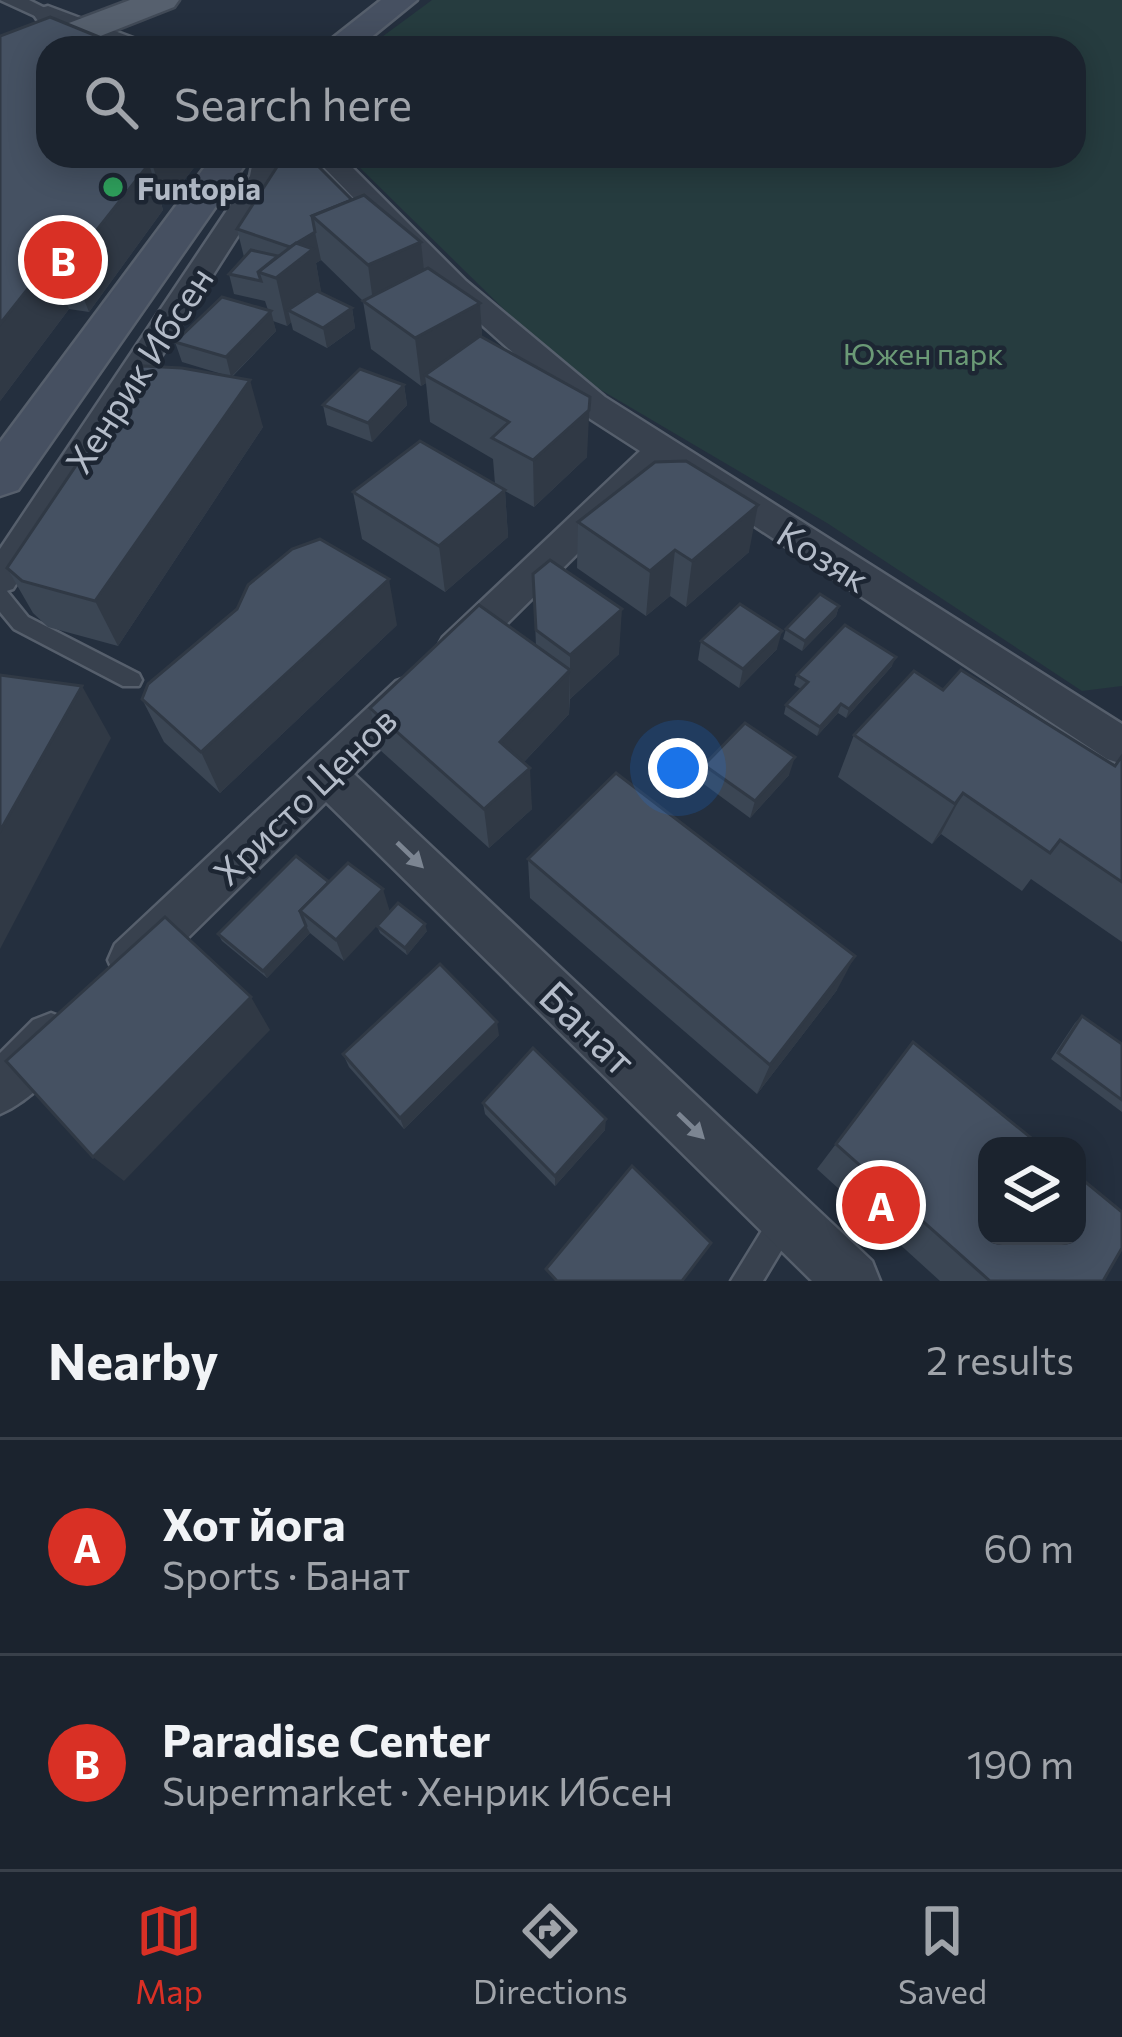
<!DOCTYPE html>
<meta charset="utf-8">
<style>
body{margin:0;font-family:Commissioner,sans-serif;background:#242b36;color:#f1f3f6}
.controls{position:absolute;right:36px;bottom:36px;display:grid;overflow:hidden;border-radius:24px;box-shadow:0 6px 30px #0003}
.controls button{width:108px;height:108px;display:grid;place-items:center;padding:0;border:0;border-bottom:3px solid #39404a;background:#1b232e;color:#f1f3f6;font:60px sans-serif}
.you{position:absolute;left:678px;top:768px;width:42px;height:42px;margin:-30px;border:9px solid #fff;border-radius:50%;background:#1a73e8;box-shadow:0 0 0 18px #1a73e833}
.badge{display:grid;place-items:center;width:78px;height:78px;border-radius:50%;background:#d93025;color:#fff;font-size:39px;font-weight:700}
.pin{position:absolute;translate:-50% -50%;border:6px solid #fff;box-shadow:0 3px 12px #0006}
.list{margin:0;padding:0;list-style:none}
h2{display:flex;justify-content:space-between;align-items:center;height:156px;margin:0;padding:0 48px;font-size:51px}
h2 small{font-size:39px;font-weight:400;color:#a0a4aa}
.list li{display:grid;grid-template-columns:78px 1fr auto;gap:36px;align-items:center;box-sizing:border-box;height:216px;padding:0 48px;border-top:3px solid #39404a}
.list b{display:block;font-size:45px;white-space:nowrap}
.list p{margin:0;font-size:39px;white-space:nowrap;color:#a0a4aa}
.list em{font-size:39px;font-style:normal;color:#a0a4aa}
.icon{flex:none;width:66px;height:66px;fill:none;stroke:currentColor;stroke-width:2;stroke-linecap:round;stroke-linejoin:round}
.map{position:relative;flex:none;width:1122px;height:1281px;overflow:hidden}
.search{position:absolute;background:#1b232e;box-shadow:0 6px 30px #0003;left:36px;right:36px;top:36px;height:132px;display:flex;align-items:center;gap:30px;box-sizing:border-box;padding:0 42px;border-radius:36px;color:#a0a4aa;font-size:45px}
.sheet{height:588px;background:#1b232e}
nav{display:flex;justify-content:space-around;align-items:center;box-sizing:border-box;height:168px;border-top:3px solid #39404a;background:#1b232e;font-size:33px;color:#a0a4aa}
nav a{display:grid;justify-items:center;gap:6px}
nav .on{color:#d93025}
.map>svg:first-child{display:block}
.green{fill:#263c3f}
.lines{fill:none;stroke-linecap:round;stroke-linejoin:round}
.service-casing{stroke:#565f6c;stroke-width:5}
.minor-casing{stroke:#565f6c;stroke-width:5}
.tertiary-casing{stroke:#565f6c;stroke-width:5}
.secondary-casing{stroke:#565f6c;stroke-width:5}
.primary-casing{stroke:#414a57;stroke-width:5}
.service{fill:#38414e;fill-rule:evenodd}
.minor{fill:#38414e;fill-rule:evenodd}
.tertiary{fill:#38414e;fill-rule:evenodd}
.secondary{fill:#465061;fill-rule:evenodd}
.primary{fill:#56606e;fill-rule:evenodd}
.wall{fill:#3b4654}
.shaded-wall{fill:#303945}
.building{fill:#455162;stroke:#303945;stroke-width:3}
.oneway{fill:#7c8592}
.leisure-dot{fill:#2e9e5b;stroke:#1d2633;stroke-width:4.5}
.labels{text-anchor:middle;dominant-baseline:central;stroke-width:9;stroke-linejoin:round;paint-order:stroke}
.far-poi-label{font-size:30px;font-weight:bold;fill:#b4bcc9;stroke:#1d2633;text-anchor:start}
.far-park-label{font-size:30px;fill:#6b9a76;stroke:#1d2633}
.street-label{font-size:36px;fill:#b4bcc9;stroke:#1d2633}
.near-street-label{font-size:42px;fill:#b4bcc9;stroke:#1d2633}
</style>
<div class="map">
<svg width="1122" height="1281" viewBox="0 0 1122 1281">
<rect width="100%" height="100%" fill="#242f3e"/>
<polygon class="green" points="432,0 1122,0 1122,686 1082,691 827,523 584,380 527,332 348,156 1074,156 1074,48 367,48"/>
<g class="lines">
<defs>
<g id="service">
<polygon points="0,589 7,591 28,617 139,674 142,680 139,686 123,686 14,629 0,612"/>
<polygon points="784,1206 794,1211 799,1221 763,1281 731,1281 774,1211"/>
</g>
<g id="minor">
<polygon points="0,0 29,0 59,15 48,22"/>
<polygon points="254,156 280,156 276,176 13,589 0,593 0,549 250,176"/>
<polygon points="313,156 341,156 466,281 605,397 1122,724 1122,764 1107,759 665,467 471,659 457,664 443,659 437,648 443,637 640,451 581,413 446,293"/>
<polygon points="410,676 424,681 430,693 424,705 354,774 872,1261 880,1281 812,1281 326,802 149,976 132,983 115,976 108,960 115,944 396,681"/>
<path d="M 51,1013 L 69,1020 L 76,1038 C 63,1068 30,1101 0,1114 L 0,1053 L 33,1020 Z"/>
</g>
<polygon id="tertiary" points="48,6 144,42 148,48 106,48 38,21 34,15 38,9"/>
<g id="secondary">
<polygon points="381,0 417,0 358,48 320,48"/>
<polygon points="213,156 251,156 18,490 0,496 0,442"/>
</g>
<polygon id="primary" points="130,0 179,0 174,7 70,48 48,48 48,56 0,73 0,49"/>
</defs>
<use href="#service" class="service-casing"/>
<use href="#minor" class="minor-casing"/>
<use href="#tertiary" class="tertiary-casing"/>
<use href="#secondary" class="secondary-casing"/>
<use href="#primary" class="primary-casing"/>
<use href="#service" class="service"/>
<use href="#minor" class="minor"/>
<use href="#tertiary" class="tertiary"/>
<use href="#secondary" class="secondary"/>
<use href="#primary" class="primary"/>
</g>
<g class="wall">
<polygon points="48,156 203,156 178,188 162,197 159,196 163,210 89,312 69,309 0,401"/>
<polygon points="284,156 424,270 480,303 482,337 587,457 534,507 505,491 508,537 445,592 362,539 353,492 495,484 493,459 430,422 426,383 421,386 371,349 363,301 321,260 316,263 321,293 352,308 355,328 327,348 293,330 291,322 287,326 273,321 276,331 232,377 263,427 118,646 48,627 33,613 7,568 225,375 182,362 175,342 268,310 265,301 234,294 229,274 244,257 237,229"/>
<polygon points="404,385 407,405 372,442 327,425 323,405"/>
<polygon points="578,522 749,552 686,607 670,596 646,616 577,568"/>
<polygon points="533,574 619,654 570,699 569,714 524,762 532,809 489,848 380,750 370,708 536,646"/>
<polygon points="839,606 836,616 802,651 783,639 786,629"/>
<polygon points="397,625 220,793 164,742 142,699"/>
<polygon points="701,641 777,649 739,688 698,660"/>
<polygon points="892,666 846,718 838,713 817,736 784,714 786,705 801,689 794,685 797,675"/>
<polygon points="854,735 1114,766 1122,756 1122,942 1031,879 1022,891 941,834 932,844 838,777"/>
<polygon points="704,765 789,775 750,818 701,782"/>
<polygon points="528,859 837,990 757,1094 530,898"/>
<polygon points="329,882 344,961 310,933 267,978 222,941 218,934"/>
<polygon points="377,926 427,931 407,955 380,933"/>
<polygon points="1082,1016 1122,1044 1122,1112 1051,1059 1075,1023"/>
<polygon points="499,1035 404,1129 349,1067 343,1054"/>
<polygon points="913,1042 1103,1281 940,1281 817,1169"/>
<polygon points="483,1103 605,1130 555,1186 485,1114"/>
</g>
<g class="shaded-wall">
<polygon points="132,156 140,156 144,170 149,164 163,210 89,312 70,264"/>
<polygon points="150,156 203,156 178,188 162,197"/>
<polygon points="315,232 321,260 316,263 322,296 288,310 291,322 287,326 276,278 290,247"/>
<polygon points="421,242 426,290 374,309 368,265"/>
<polygon points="49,262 69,309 0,401 0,324"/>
<polygon points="480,303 483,351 425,375 426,383 421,386 415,338"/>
<polygon points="352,308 355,328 327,348 323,328"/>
<polygon points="271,311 276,331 231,377 226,357"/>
<polygon points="250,380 263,427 118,646 95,601"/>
<polygon points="404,385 407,405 372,442 368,423"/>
<polygon points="590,397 587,457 534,507 533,460"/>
<polygon points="505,490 508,537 445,592 439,546"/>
<polygon points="758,505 749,552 686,607 692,561"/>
<polygon points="675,550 670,596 646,616 650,571"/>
<polygon points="389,579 397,625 220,793 201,752"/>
<polygon points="839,606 836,616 802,651 805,641"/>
<polygon points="622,609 619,654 570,699 570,655"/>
<polygon points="782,631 777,649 739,688 743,669"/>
<polygon points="896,657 892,666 846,718 849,709"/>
<polygon points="570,670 569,714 503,784 500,742"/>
<polygon points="82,686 111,738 0,949 0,831"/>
<polygon points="841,704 838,713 817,736 820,727"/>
<polygon points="795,757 789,775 750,818 755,801"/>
<polygon points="530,768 532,809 489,848 484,809"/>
<polygon points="963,793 941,834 932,844 955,804"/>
<polygon points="383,889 390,912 344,961 336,940"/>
<polygon points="425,924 427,931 407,955 405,948"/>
<polygon points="306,926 310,933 267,978 263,971"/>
<polygon points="855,956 837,990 757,1094 770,1065"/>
<polygon points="251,997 270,1030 124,1181 93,1157"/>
<polygon points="497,1022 499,1035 404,1129 400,1118"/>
<polygon points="606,1119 605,1130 555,1186 555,1176"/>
</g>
<g class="building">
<polygon points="50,17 126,48 48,48 48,156 132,156 127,163 149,164 70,264 49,262 0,324 0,36"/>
<polygon points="284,156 308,156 352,200 312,216 315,232 290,247 237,229"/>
<polygon points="364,195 421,242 368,265 312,216"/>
<polygon points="296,243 313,249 276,278 258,272"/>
<polygon points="251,250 278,256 258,272 261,281 229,274"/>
<polygon points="428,268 480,303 415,338 363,301"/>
<polygon points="317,291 352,308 323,328 288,310"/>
<polygon points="222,297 271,311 226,357 175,342"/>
<polygon points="480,336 590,397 589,410 533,460 492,438 509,422 425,375"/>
<polygon points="143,366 182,368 250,380 95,601 22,581 7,568"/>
<polygon points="360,369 404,385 368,423 323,405"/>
<polygon points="420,441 505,490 439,546 353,492"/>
<polygon points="686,461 758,505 692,561 675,550 650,571 578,522 655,462"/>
<polygon points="320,539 389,579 201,752 142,699 148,684 237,609 248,585 292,549"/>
<polygon points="550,560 622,609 570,655 536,630 533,574"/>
<polygon points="820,594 839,606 805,641 786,629"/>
<polygon points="740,604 782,631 743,669 701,641"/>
<polygon points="479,605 570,670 500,742 530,768 484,809 370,708"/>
<polygon points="845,625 896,657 849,709 841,704 820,727 786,705 808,682 797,675"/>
<polygon points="961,670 1115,766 1122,756 1122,882 1060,840 1050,853 963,793 955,804 854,735 914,671 943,690"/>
<polygon points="0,675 82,686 0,831"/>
<polygon points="745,723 795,757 755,801 704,765"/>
<polygon points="616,773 855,956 770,1065 528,859"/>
<polygon points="296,856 329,882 300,911 306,926 263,971 218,934"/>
<polygon points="348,863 383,889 336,940 300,911"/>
<polygon points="398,903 425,924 405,948 377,926"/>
<polygon points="165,917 251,997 93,1157 6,1061"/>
<polygon points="440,964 497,1022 400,1118 343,1054"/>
<polygon points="1082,1016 1122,1044 1122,1100 1058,1053"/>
<polygon points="913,1042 1041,1146 987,1146 987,1236 1077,1236 1077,1175 1122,1212 1122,1248 1103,1281 990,1281 836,1144"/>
<polygon points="533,1048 606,1119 555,1176 483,1103"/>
<polygon points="632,1166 711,1243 682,1281 557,1281 546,1269"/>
</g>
<defs><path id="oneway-solid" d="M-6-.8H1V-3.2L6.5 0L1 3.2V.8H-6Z" transform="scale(3)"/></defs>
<g class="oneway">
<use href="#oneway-solid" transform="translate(410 855) rotate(44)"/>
<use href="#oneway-solid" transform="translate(691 1126) rotate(44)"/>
</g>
<circle class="leisure-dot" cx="113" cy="187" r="12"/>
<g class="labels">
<g class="far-poi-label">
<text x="137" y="187">Funtopia</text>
</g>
<g class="far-park-label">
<text x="923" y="352">Южен парк</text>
</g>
<g class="street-label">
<text transform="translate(138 369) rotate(-57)">Хенрик Ибсен</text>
<text transform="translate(824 555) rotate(32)">Козяк</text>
<text transform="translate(304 795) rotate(-44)">Христо Ценов</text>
</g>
<g class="near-street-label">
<text transform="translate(589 1027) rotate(44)">Банат</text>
</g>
</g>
</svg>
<div class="controls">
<button><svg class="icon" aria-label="layers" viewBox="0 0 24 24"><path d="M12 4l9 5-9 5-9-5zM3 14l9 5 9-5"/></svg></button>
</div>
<div class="you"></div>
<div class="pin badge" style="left:881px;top:1205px">A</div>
<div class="pin badge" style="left:63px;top:260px">B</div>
<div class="search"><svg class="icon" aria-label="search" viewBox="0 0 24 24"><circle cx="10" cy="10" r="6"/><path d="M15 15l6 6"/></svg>Search here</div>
</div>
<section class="sheet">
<h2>Nearby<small>2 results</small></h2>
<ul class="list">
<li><span class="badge">A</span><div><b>Хот йога</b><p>Sports · Банат</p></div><em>60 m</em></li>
<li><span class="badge">B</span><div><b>Paradise Center</b><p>Supermarket · Хенрик Ибсен</p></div><em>190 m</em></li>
</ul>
</section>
<nav>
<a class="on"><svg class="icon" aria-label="map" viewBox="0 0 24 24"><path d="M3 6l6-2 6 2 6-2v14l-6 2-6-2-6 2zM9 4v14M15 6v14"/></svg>Map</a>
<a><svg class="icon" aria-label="directions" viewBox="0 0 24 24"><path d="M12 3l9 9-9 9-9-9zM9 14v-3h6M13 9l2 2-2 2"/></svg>Directions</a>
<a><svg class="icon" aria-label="saved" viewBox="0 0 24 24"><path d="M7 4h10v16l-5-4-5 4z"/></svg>Saved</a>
</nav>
